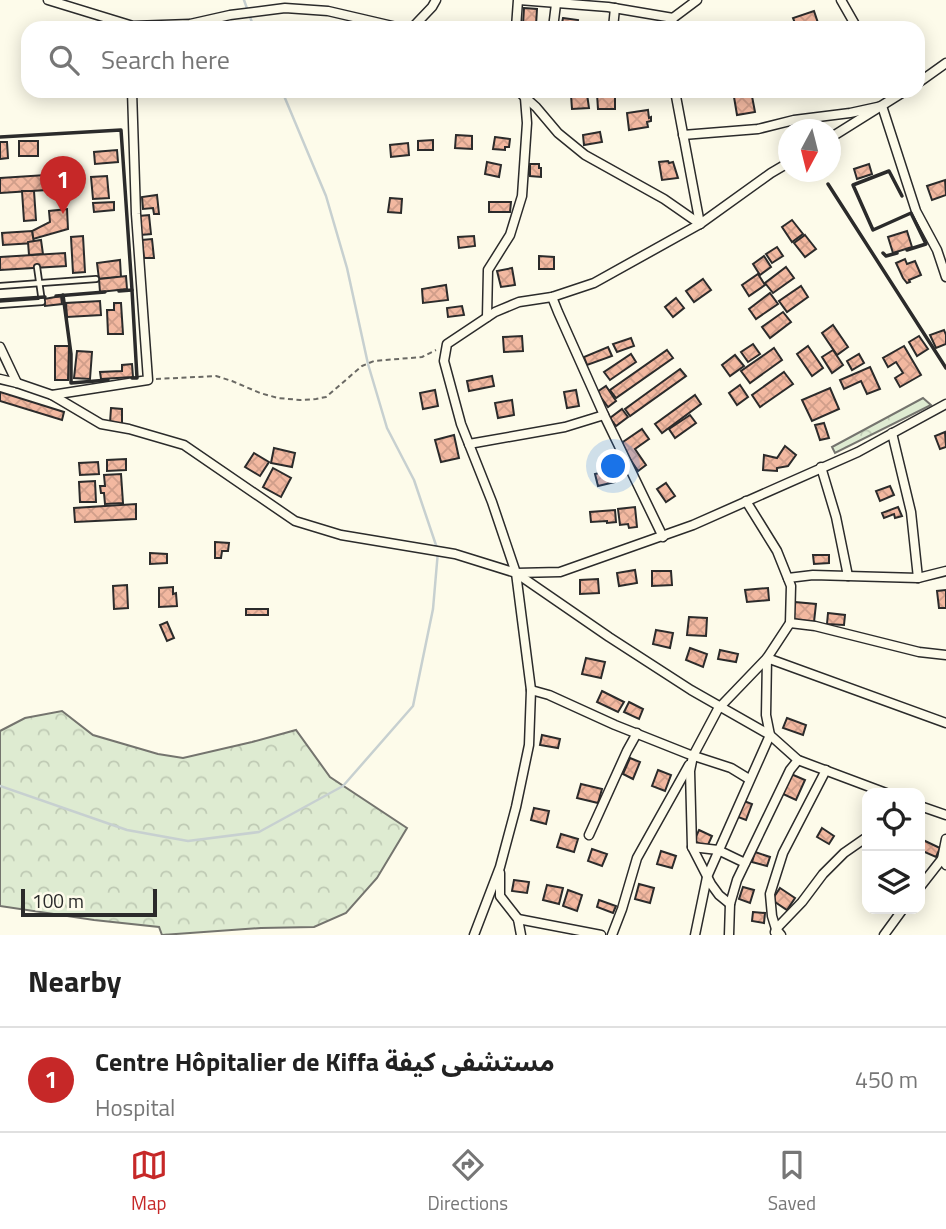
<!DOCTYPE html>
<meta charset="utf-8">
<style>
body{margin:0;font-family:"Titillium Web","Noto Sans Arabic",sans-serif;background:#f6f6f6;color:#222}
.controls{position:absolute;right:21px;bottom:21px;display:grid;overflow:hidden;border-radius:14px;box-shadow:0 4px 18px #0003}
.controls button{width:63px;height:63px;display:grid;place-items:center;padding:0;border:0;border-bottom:2px solid #e0e0e0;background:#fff;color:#222;font:35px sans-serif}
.compass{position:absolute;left:778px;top:119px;width:63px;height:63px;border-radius:50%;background:#fff;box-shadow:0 4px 18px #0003;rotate:187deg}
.scale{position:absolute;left:21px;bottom:18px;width:136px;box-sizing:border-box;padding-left:7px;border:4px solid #2b2b2b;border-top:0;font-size:19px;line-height:24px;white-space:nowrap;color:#2b2b2b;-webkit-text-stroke:5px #fdfbea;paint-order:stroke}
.you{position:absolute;left:614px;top:467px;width:24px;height:24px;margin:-18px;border:5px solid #fff;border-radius:50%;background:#1a73e8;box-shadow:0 0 0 10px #1a73e833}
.badge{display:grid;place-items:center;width:46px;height:46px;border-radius:50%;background:#c62828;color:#fff;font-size:23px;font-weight:700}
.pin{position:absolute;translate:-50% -58px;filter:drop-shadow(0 2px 4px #0008)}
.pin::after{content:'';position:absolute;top:37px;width:24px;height:21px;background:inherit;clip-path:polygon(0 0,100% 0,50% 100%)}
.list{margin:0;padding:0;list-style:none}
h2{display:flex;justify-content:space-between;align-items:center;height:91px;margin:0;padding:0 28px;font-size:30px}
h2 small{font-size:23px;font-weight:400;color:#767676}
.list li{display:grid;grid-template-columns:46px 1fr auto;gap:21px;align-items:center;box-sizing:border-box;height:105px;padding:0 28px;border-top:2px solid #e0e0e0}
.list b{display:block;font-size:26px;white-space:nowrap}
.list p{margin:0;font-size:23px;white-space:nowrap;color:#767676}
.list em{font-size:23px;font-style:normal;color:#767676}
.icon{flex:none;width:38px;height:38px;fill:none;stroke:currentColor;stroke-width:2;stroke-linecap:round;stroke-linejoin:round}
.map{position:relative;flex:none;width:946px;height:935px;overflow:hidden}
.search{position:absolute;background:#fff;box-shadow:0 4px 18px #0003;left:21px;right:21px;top:21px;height:77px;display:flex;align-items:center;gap:18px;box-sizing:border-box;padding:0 24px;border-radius:21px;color:#767676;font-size:26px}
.sheet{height:196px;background:#fff}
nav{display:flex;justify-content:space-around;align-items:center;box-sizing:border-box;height:98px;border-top:2px solid #e0e0e0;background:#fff;font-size:19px;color:#767676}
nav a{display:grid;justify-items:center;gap:4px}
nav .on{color:#c62828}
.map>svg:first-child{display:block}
.forest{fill:url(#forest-crowns);stroke:#74746e;stroke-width:2}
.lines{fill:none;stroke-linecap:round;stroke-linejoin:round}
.stream{stroke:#c7d0d0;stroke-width:2.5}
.building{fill:url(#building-cross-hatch);stroke:#2b2b2b;stroke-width:2}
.lane-casing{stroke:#2b2b2b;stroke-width:8}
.street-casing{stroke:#2b2b2b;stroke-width:11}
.path{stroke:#6a6964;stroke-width:2;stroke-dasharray:5 3.5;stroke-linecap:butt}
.lane{stroke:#fdfbea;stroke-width:4.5}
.street{stroke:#fdfbea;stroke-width:8}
.wall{stroke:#2b2b2b;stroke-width:3.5}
</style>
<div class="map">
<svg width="946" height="935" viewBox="0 0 946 935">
<defs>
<pattern id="forest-crowns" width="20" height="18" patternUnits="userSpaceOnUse" patternTransform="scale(1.75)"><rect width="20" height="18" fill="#deebd1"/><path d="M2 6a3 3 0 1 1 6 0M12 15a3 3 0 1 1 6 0" fill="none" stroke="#bfcab4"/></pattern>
<pattern id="building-cross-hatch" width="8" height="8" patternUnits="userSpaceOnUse" patternTransform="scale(1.75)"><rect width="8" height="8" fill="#f2b8a0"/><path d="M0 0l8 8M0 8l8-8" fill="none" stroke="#d09e8a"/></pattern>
</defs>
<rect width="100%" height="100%" fill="#fdfbea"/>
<g class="forest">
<polygon points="923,398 931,405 835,453 832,447"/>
<polygon points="62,711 93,735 158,754 183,758 252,742 296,730 330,777 407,828 377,878 346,913 314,927 261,928 162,935 159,927 94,920 0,906 0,731 25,718"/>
</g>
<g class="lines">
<g class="stream">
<polyline points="244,0 254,28"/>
<polyline points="0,786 127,830 188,841 259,832 343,786 413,706 433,609 438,551 414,480 387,428 368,364 347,268 326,196 282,91"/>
</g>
</g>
<g class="building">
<polygon points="524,8 537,9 536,25 523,24"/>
<polygon points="814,11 818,23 804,28 797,28 793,18"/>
<polygon points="563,18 578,20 577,28 561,28"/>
<polygon points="733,91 751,91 755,112 737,115"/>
<polygon points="587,94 589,108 572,109 571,95"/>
<polygon points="597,94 615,94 615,109 598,109"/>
<polygon points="648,110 649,118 651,117 651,121 647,122 648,127 629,130 627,113"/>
<polygon points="600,132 602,142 584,145 583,135"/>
<polygon points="456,135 472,136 472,149 455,148"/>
<polygon points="495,137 510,139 509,147 505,147 505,150 493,149"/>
<polygon points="433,140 433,150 418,150 418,141"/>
<rect x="19" y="141" width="19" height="15"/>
<polygon points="0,142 7,142 8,158 0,159"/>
<polygon points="408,143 409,155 391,157 390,145"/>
<polygon points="117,150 118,162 95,164 94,152"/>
<polygon points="668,161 669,163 673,162 678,178 662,180 659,162"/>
<polygon points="487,162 501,165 499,177 485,174"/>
<polygon points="530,164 539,164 539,168 541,168 541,177 530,176"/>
<polygon points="869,164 872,174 857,179 854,169"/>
<polygon points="61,174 62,189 0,193 0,178"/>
<polygon points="107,176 109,198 93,199 91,177"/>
<polygon points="945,180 946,195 932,200 927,186"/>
<polygon points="22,191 34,191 36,220 24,221"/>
<polygon points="157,195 159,214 154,214 153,208 143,209 142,197"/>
<polygon points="390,198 402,199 401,213 388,212"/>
<polygon points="114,202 114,210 94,212 93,203"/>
<polygon points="489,202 511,202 510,212 489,212"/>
<polygon points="67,209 68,229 33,239 32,231 50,222 49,211"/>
<polygon points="149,215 151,234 141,235 139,216"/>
<polygon points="792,220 803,234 792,242 782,227"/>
<polygon points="32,231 34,243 3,245 2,233"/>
<polygon points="907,231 912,247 893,253 888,237"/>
<polygon points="805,235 816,249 805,257 794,243"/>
<polygon points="83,236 85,272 73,273 71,237"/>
<polygon points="474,236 475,246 459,248 458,237"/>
<polygon points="152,239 154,258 144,258 142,240"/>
<polygon points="41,240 43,254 29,255 28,242"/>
<polygon points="777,247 783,256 772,263 766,254"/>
<polygon points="65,253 66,266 0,270 0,257"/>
<polygon points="539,256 554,257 554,269 539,269"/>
<polygon points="764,256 771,267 760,275 753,264"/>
<polygon points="905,259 907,264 915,261 921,275 909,280 910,282 907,283 903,278 896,263"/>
<polygon points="120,260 121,277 99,279 97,263"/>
<polygon points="786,267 794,278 773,293 765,283"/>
<polygon points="512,268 515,285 501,287 497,271"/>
<polygon points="758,274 765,285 749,296 742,285"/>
<polygon points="126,276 127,289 100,292 99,279"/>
<polygon points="703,279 711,290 694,302 686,291"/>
<polygon points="446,285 448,300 423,303 422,289"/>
<polygon points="801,286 808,297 787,312 779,301"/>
<polygon points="770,293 778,304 756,319 749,309"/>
<polygon points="61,296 62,304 45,306 44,299"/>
<polygon points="676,298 684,308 673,317 665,307"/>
<polygon points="100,301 101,315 67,317 66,303"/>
<polygon points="114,303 121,303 123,334 108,334 107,310 114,310"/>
<polygon points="462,306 464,315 448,317 447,308"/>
<polygon points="783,312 791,322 770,338 762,327"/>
<polygon points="833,325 848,347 837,355 822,333"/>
<polygon points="944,330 946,335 946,344 936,348 930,335"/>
<polygon points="522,336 523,351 504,352 503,337"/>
<polygon points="919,336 928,349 917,356 909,342"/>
<polygon points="631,338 634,346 617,352 613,344"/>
<polygon points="753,344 760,354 748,362 741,352"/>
<polygon points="55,346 69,346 68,380 55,380"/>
<polygon points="808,346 823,368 812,376 797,354"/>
<polygon points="904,346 921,375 900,387 895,378 903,373 896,362 888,367 883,358"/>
<polygon points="608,347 612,356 587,365 584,357"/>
<polygon points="774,348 782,360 750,383 741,371"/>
<polygon points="667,350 673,358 616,398 610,390"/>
<polygon points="833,350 843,365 832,373 822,357"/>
<polygon points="77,351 92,352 90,379 74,378"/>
<polygon points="631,354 636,362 610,380 604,372"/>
<polygon points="859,354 864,363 852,370 847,361"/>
<polygon points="735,355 744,366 730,376 722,365"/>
<polygon points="132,364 133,377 101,379 100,372 122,371 122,365"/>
<polygon points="870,367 880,389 867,394 861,381 844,389 840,380"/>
<polygon points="680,369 686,376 630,416 625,409"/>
<polygon points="784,372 793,384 760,407 752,395"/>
<polygon points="492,376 494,386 469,391 467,381"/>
<polygon points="740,385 748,397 737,405 729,393"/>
<polygon points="606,386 616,401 608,407 597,392"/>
<polygon points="830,388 839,409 812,421 802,400"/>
<polygon points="435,390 438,406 423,409 420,393"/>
<polygon points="576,390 579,406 567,408 564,392"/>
<polygon points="0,392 64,412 62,420 0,401"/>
<polygon points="695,395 701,404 662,433 655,424"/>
<polygon points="512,400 514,415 498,418 495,403"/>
<polygon points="111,408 122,409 122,423 110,423"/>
<polygon points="622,409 628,417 616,426 610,418"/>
<polygon points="690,415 696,423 675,438 669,429"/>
<polygon points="824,423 829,438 820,440 815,425"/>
<polygon points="642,429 649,439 635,449 646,465 638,471 620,444"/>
<polygon points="945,432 946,447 940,449 935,436"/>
<polygon points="454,435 459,458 441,462 435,440"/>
<polygon points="785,446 796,455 788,466 777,468 777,471 763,470 764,455 777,458"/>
<polygon points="274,448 295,453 292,467 271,463"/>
<polygon points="254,453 269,462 260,476 245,467"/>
<polygon points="126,459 126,470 107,471 107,460"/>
<polygon points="98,462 99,474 80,475 79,463"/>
<polygon points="273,468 291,478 281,497 263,487"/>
<polygon points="612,470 615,482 598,486 595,474"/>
<polygon points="121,474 123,503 105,504 104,493 101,493 100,486 105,486 104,475"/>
<polygon points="95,481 96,502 80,502 79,482"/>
<polygon points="666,483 675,496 666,502 657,489"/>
<polygon points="890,486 894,495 880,501 876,491"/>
<polygon points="136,504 136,519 75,522 74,508"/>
<polygon points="635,507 637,527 629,528 628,524 620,525 618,509"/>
<polygon points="898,507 902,516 895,518 894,514 884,518 882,513"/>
<polygon points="615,510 616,522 607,523 607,521 591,522 590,512"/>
<polygon points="215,542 229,543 228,551 222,551 221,558 215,558"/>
<polygon points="150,553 167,554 167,563 150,564"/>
<polygon points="813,555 829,555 829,563 814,564"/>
<polygon points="635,570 637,583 619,586 617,573"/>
<polygon points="652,571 671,571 672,585 652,586"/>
<polygon points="598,579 599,593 580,594 580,580"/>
<polygon points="127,585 128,608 114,609 113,586"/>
<polygon points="173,587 173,594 176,593 177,606 159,607 159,588"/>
<polygon points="768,588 769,600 747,602 745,590"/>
<polygon points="946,590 946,608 939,608 937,591"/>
<polygon points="795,602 816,604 814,622 793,619"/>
<rect x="246" y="609" width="22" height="6"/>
<polygon points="828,613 845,615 844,625 827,624"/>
<polygon points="689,617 707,618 706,636 687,635"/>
<polygon points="167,622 174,638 167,641 160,625"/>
<polygon points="656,630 673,633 670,648 653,644"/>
<polygon points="690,648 707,654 703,667 686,660"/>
<polygon points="720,650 738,654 736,662 718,659"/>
<polygon points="586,658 605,662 601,678 582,674"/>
<polygon points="602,691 624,702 618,712 597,702"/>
<polygon points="629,702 643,709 639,719 624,712"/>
<polygon points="787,718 806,725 803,735 783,728"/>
<polygon points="542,735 560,739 558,748 540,745"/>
<polygon points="630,758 640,762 633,779 623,774"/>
<polygon points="658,770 671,775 665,791 652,786"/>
<polygon points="791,774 805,780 796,800 783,794"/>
<polygon points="581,784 602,789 598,803 577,798"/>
<polygon points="744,801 752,804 746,820 738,817"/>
<polygon points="534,808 549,811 546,824 531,820"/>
<polygon points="822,828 834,836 829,844 817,837"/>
<polygon points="699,830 712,836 707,847 694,841"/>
<polygon points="561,834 578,839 574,852 557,847"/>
<polygon points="923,840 940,848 936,857 920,850"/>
<polygon points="592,849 607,854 602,866 588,861"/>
<polygon points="661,851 676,856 672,868 657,864"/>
<polygon points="755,852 770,857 767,866 752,862"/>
<polygon points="514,880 529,882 527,893 512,891"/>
<polygon points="639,884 654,888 650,903 635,899"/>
<polygon points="547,885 563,888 559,904 543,900"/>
<polygon points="743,887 754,890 750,903 739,899"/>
<polygon points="780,888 795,898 787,910 772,900"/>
<polygon points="568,890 582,895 577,911 563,906"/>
<polygon points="599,900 616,906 613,913 597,907"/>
<polygon points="753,912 765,913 764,923 752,921"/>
</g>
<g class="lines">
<defs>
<g id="lane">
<polyline points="0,286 96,279"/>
<polyline points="0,305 42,302 37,267"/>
</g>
<g id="street">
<polyline points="48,0 133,26 190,24 230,15 285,8 328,11 401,28"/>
<polyline points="519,0 608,7 673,18"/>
<polyline points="841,0 857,28"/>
<polyline points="412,28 432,7 436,0"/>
<polyline points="516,28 518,0"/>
<polyline points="553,28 556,4"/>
<polyline points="613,28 615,8"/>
<polyline points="669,28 673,18 697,0"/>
<polyline points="918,83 946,63"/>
<polyline points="518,91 536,107 558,133 585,155 664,199 700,224"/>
<polyline points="675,91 700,224"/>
<polyline points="683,135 758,129 794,120 850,113 882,106 916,211 937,250 946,277"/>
<polyline points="830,138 905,91"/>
<polyline points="552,297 558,312 604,415 663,537"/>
<polyline points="487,317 488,270 510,235 522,196 527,123 525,98 527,91"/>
<polyline points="0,347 17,383"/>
<polyline points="0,379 17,383 52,395 101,424 129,429 184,445 295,521 341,535 455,554 516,573 609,637 691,690 770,735 798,760 886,793"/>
<polyline points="52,395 148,380 136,214 132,91"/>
<polyline points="892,433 911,512 918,578"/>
<polyline points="469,444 565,427 604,415"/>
<polyline points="821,467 836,517 848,576"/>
<polyline points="516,573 560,572 693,525 858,452 946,404"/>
<polyline points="788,578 813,575 918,578 946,571"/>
<polyline points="790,623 815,626 919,652 946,655"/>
<polyline points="531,690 549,695 615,725 688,754 731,768 749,779"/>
<polyline points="920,806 946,815"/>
<polyline points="589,835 627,751 637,733"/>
<polyline points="946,839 942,859 946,865"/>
<polyline points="692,847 718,850 745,863"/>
<polyline points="500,873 500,896 518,919 521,935"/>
<polyline points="920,887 942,859"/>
<polyline points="730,904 719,895 711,884 692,847 690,771 693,756 718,709 767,658 790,623 791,586 777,551 746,501"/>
<polyline points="518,919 601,935"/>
<polyline points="775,932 776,929 802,902 823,874 844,853 867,837"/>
<polyline points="474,935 500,867 516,807 529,745 531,690 516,573 492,502 461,424 444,361 447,344 495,312 519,302 552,297 594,283 700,224 771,173 788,163"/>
<polyline points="612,935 622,909 637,858 689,765"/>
<polyline points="695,935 707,877 770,735 766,715 767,658 946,723"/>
<polyline points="729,935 730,904 737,880 790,770 798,760"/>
<polyline points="781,935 776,929 772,916 770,894 783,853 826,770"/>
<polyline points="884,935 903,909"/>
</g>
</defs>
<use href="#lane" class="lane-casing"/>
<use href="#street" class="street-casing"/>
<polyline class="path" points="156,379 216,376 232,381 260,393 278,398 300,400 316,399 326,397 362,366 374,361 422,357 436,350"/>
<use href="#lane" class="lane"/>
<use href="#street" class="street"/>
<g class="wall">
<polyline points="0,137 121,130 132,290 119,291"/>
<polyline points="828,184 946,368"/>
<polyline points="902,196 889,171 853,185 873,230 911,213 926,244 907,250"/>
<polyline points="883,253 886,256 897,253"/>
<polyline points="63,295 71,354 71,383 108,380"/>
<polyline points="56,296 105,292"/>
<polyline points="0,300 45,297"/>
<polyline points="132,378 137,378 132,290"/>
</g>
</g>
</svg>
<div class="controls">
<button><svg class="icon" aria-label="locate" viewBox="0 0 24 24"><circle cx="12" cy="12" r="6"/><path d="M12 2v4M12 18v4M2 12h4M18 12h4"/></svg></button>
<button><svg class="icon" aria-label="layers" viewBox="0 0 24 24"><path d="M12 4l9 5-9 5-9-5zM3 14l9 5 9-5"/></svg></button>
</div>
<svg class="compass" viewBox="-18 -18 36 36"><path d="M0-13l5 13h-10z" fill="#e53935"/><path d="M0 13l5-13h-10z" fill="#767676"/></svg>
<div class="scale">100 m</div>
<div class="you"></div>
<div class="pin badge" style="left:63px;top:214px">1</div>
<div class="search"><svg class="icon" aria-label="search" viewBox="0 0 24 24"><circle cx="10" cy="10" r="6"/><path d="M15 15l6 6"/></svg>Search here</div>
</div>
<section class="sheet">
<h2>Nearby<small></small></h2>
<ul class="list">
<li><span class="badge">1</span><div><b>Centre Hôpitalier de Kiffa مستشفى كيفة</b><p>Hospital</p></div><em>450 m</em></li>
</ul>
</section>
<nav>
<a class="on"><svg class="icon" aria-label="map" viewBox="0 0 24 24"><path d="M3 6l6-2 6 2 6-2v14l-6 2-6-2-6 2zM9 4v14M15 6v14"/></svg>Map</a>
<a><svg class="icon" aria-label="directions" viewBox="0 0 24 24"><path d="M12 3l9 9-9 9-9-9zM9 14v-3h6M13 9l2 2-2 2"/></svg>Directions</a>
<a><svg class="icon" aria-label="saved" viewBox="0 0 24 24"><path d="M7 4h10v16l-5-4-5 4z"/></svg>Saved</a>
</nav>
